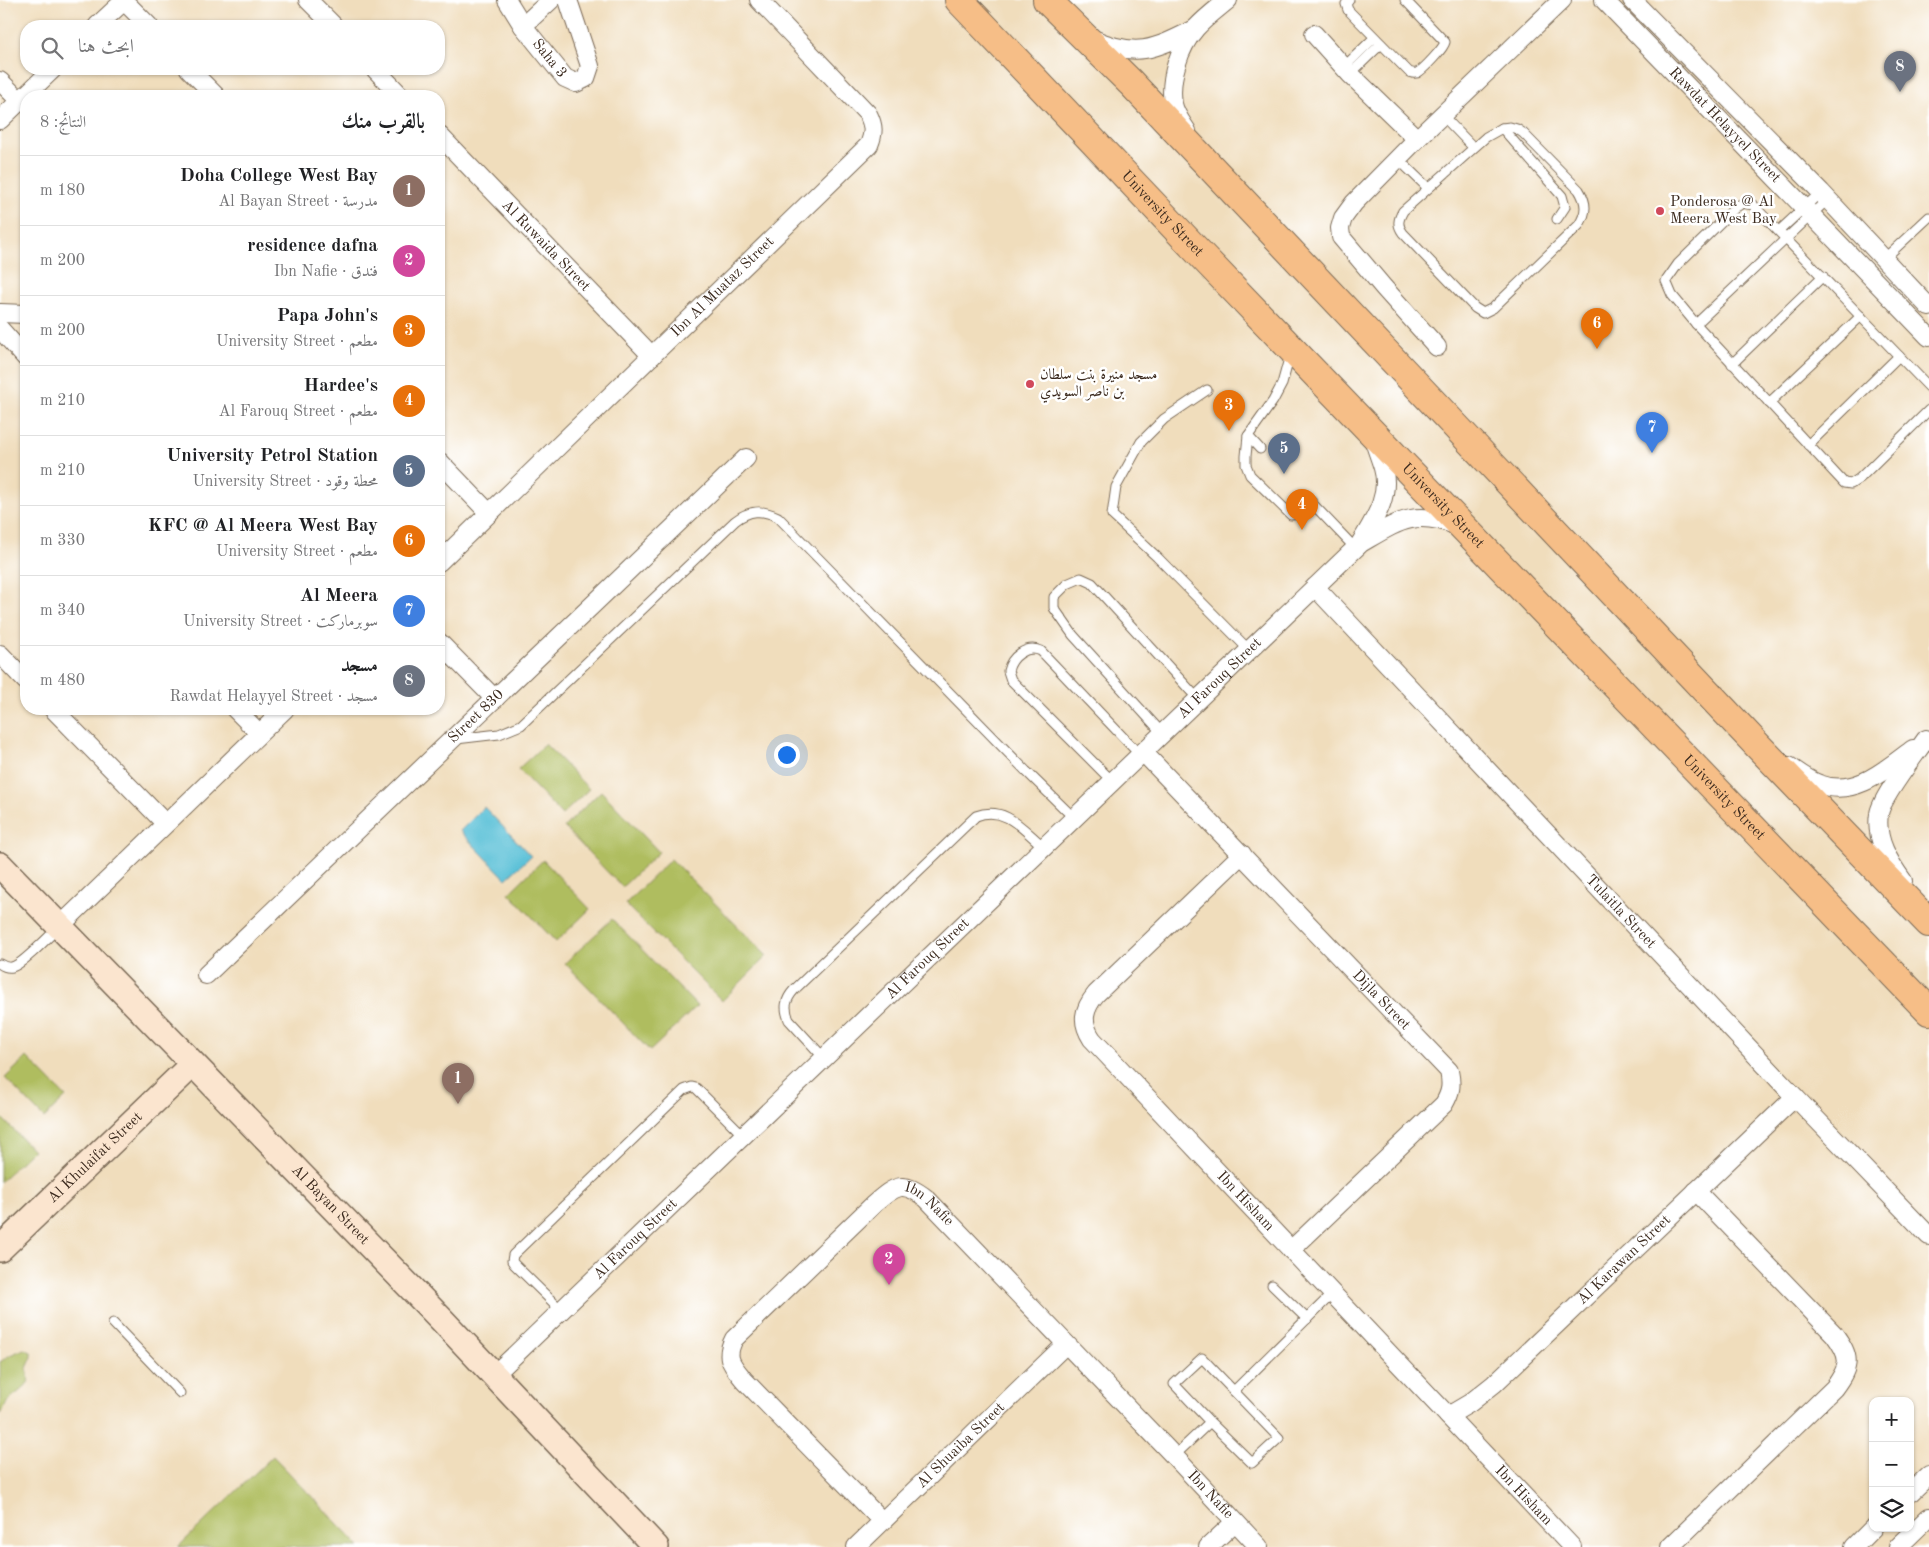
<!DOCTYPE html>
<html lang="ar">
<meta charset="utf-8">
<style>
body{margin:0;font-family:"Old Standard TT",Amiri,serif;background:#f2f2f2;color:#202124;direction:rtl}
.controls{position:absolute;right:15px;bottom:15px;display:grid;overflow:hidden;border-radius:10px;box-shadow:0 1px 4px #0004}
.controls button{width:45px;height:45px;display:grid;place-items:center;padding:0;border:0;border-bottom:1px solid #e0e0e0;background:#fff;color:#202124;font:25px sans-serif}
.you{position:absolute;left:786px;top:754px;width:18px;height:18px;margin:-12px;border:4px solid #fff;border-radius:50%;background:#1a73e8;box-shadow:0 0 0 8px #1a73e833}
.badge{display:grid;place-items:center;width:32px;height:32px;border-radius:50%;background:#d1495b;color:#fff;font-size:16px;font-weight:700}
.pin{position:absolute;translate:-50% -41px;filter:drop-shadow(0 1px 2px #0008)}
.pin::after{content:'';position:absolute;top:26px;width:18px;height:15px;background:inherit;clip-path:polygon(0 0,100% 0,50% 100%)}
.list{margin:0;padding:0;list-style:none}
h2{display:flex;justify-content:space-between;align-items:center;height:65px;margin:0;padding:0 20px;font-size:21px}
h2 small{font-size:16px;font-weight:400;color:#757577}
.list li{display:grid;grid-template-columns:32px 1fr auto;gap:15px;align-items:center;box-sizing:border-box;height:70px;padding:0 20px;border-top:1px solid #e0e0e0}
.list b{display:block;font-size:19px;white-space:nowrap}
.list p{margin:0;font-size:16px;white-space:nowrap;color:#757577}
.list em{font-size:16px;font-style:normal;color:#757577}
.icon{flex:none;width:28px;height:28px;fill:none;stroke:currentColor;stroke-width:2;stroke-linecap:round;stroke-linejoin:round}
.map{position:relative;flex:none;width:1929px;height:1547px;overflow:hidden;direction:ltr}
.search{position:absolute;background:#fff;box-shadow:0 1px 4px #0004;left:20px;top:20px;width:425px;height:55px;display:flex;align-items:center;gap:12px;box-sizing:border-box;padding:0 18px;border-radius:20px;color:#757577;font-size:19px}
.panel{position:absolute;background:#fff;box-shadow:0 1px 4px #0004;left:20px;top:90px;width:425px;height:625px;border-radius:20px;direction:rtl}
.map>svg:first-child{display:block}
.green{fill:#afbd5f;stroke:#75743e}
.water{fill:#59c0d7;stroke:#4a757a}
.lines{fill:none;stroke-linecap:round;stroke-linejoin:round}
.lane-casing{stroke:#7a6955;stroke-width:11}
.street-casing{stroke:#7a6955;stroke-width:20}
.secondary-casing{stroke:#7a6955;stroke-width:28}
.primary-casing{stroke:#7a6955;stroke-width:30}
.lane{stroke:#fff;stroke-width:9}
.street{stroke:#fff;stroke-width:18}
.secondary{stroke:#fbe5cf;stroke-width:25}
.primary{stroke:#f6be87;stroke-width:28}
.poi-dot{fill:#d1495b;stroke:#fff;stroke-width:2}
.labels{text-anchor:middle;dominant-baseline:central;stroke-width:5;stroke-linejoin:round;paint-order:stroke}
.street-label{font-size:15px;fill:#3b2a1e;stroke:#fff}
.poi-label{font-size:15px;fill:#3b2a1e;stroke:#fff;text-anchor:start}
</style>
<div class="map">
<svg width="1929" height="1547" viewBox="0 0 1929 1547">
<rect width="100%" height="100%" fill="#fff"/>
<filter id="ink" filterUnits="userSpaceOnUse"><feTurbulence type="fractalNoise" baseFrequency=".02" numOctaves="2"/><feDisplacementMap in="SourceGraphic" scale="10" xChannelSelector="R" yChannelSelector="G"/><feConvolveMatrix kernelMatrix="1 2 1 2 8 2 1 2 1" color-interpolation-filters="sRGB"/></filter>
<filter id="wash" filterUnits="userSpaceOnUse"><feTurbulence type="fractalNoise" baseFrequency=".0096" numOctaves="4" result="noise"/><feDisplacementMap in="SourceGraphic" scale="20" xChannelSelector="R" yChannelSelector="G"/><feGaussianBlur stdDeviation="1.12" result="paint"/><feColorMatrix in="noise" values="0 0 0 0 0 0 0 0 0 0 0 0 0 0 0 0 0 1.4 0 .05"/><feComposite in="paint" operator="in"/></filter>
<g filter="url(#wash)">
<rect width="100%" height="100%" fill="#f0ddbc"/>
<g class="green">
<polygon points="545,744 589,789 562,815 518,769"/>
<polygon points="601,791 659,852 622,887 564,827"/>
<polygon points="671,859 767,956 722,1001 625,904"/>
<polygon points="543,860 590,909 556,942 509,893"/>
<polygon points="612,919 697,1006 650,1051 565,963"/>
<polygon points="27,1057 66,1097 44,1118 5,1078"/>
<polygon points="0,1116 33,1150 0,1182"/>
<path d="M 24,1349 L 31,1352 L 32,1357 L 27,1368 L 29,1381 C 24,1389 18,1392 11,1398 C 6,1403 4,1409 0,1415 L 0,1362 L 10,1355 Z"/>
<polygon points="273,1456 360,1547 178,1547"/>
</g>
<polygon class="water" points="484,807 531,856 506,879 460,831"/>
</g>
<g filter="url(#ink)">
<g class="lines">
<defs>
<g id="lane">
<path d="M 1349,0 L 1346,4 L 1348,10 L 1409,72 C 1412,73 1413,74 1417,73 C 1423,70 1444,48 1445,42 L 1405,0"/>
<polyline points="1344,67 1374,38"/>
<polyline points="1350,74 1381,44"/>
<polyline points="1442,115 1473,147"/>
<path d="M 1510,127 L 1517,129 L 1523,133 L 1579,190 C 1587,203 1587,212 1579,225 L 1493,308 L 1483,313 L 1475,308 L 1403,233 C 1397,225 1398,220 1403,211 L 1486,137 L 1502,128 Z"/>
<polyline points="1502,128 1562,196 1565,207 1557,219"/>
<polyline points="1397,158 1428,188"/>
<polyline points="1779,231 1821,192"/>
<polyline points="1885,258 1929,217"/>
<polyline points="1696,324 1828,199"/>
<polyline points="1290,355 1282,384 1273,401 1248,436 1246,456 1246,465 1250,475 1291,515 1298,514 1312,502"/>
<polyline points="1732,364 1823,276"/>
<polyline points="1929,387 1753,205 1743,203 1736,207 1678,264 1666,281 1672,295 1696,324 1844,483 1851,484 1860,478 1929,410"/>
<polyline points="1207,390 1164,419 1141,442 1116,487 1112,515 1157,557 1249,650"/>
<polyline points="1769,403 1861,316"/>
<polyline points="1248,436 1260,449"/>
<polyline points="1808,445 1899,356"/>
<polyline points="1308,499 1355,548"/>
<polyline points="1162,733 1073,635 1054,608 1054,597 1067,584 1081,578 1092,583 1198,699"/>
<path d="M 456,739 L 499,734 L 521,725 L 735,521 C 749,510 762,509 778,517 L 1026,771 L 1074,818"/>
<path d="M 1112,781 L 1011,680 L 1008,671 C 1011,657 1027,644 1041,651 L 1140,755"/>
<path d="M 0,964 C 3,966 7,968 12,967 C 22,965 49,936 59,927"/>
<path d="M 824,1058 L 789,1020 C 784,1008 785,1000 794,990 L 976,816 C 1006,805 1023,830 1044,847"/>
<polyline points="1272,1285 1307,1319"/>
<polyline points="561,1310 514,1264 512,1261 513,1255 684,1090 692,1087 696,1088 743,1135"/>
<polyline points="113,1323 180,1393"/>
<polyline points="1234,1391 1333,1293"/>
<polyline points="1174,1456 1210,1422 1252,1463 1279,1438 1202,1358 1174,1384 1210,1422"/>
</g>
<g id="street">
<polyline points="308,0 334,26"/>
<polyline points="507,0 523,26"/>
<path id="s1" d="M 551,0 L 523,26 L 565,78 L 576,83 L 586,78 L 590,66 L 568,0"/>
<path id="s2" d="M 1604,0 L 1929,337"/>
<polyline points="1632,0 1821,192 1929,307"/>
<polyline points="124,1 149,26"/>
<polyline points="97,26 125,0"/>
<polyline points="1314,34 1350,74 1417,139"/>
<path d="M 1093,39 C 1136,58 1153,50 1193,30"/>
<polyline points="189,69 216,96"/>
<polyline points="375,69 401,96"/>
<polyline points="0,81 20,101"/>
<polyline points="0,120 53,69"/>
<path d="M 1187,131 C 1182,123 1175,114 1173,104 C 1169,79 1179,47 1196,28 C 1205,18 1217,9 1228,0"/>
<path id="s3" d="M 439,135 L 652,356"/>
<polyline points="0,313 26,314"/>
<polyline points="0,329 26,358"/>
<polyline points="1437,347 1384,288 1341,237 1340,228 1343,218 1354,203 1417,139 1562,0"/>
<polyline points="439,461 489,513"/>
<path d="M 1361,542 C 1374,520 1391,496 1383,468 C 1380,458 1376,448 1373,438"/>
<path id="s4" d="M 439,562 L 869,145 C 874,133 874,126 868,114 L 759,0"/>
<path id="s5" d="M 1315,587 L 1795,1097 L 1929,1236"/>
<polyline points="439,642 495,699"/>
<polyline points="0,654 26,681"/>
<polyline points="53,709 165,823"/>
<polyline points="235,709 259,733"/>
<path id="s6" d="M 1143,752 L 1449,1071 C 1452,1085 1451,1092 1444,1104 L 1291,1250"/>
<path d="M 1789,766 C 1798,772 1808,780 1819,784 C 1855,798 1886,769 1913,749"/>
<path id="s7" d="M 1242,854 L 1096,994 C 1083,1010 1081,1022 1092,1039 L 1572,1547"/>
<path d="M 1903,881 C 1889,862 1875,839 1879,814 C 1881,798 1915,755 1926,739"/>
<polyline points="59,927 285,709"/>
<path id="s8" d="M 206,975 L 746,458"/>
<path id="s9" d="M 494,1375 L 1361,543 C 1399,521 1414,509 1458,526"/>
<path id="s10" d="M 1448,1416 L 1470,1403 L 1494,1384 L 1795,1097"/>
<polyline points="1910,1493 1929,1475"/>
<path id="s11" d="M 882,1521 L 744,1380 C 732,1365 724,1358 734,1339 L 874,1204 C 896,1185 903,1180 927,1199 L 1174,1456 L 1259,1547"/>
<path id="s12" d="M 856,1547 L 1066,1344"/>
<polyline points="1208,1547 1235,1522"/>
<path d="M 1670,1547 L 1834,1388 C 1851,1365 1851,1357 1834,1334 L 1696,1191"/>
<polyline points="1854,1547 1873,1528"/>
<polyline points="1898,1547 1929,1517"/>
</g>
<g id="secondary">
<path id="s13" d="M 0,865 L 442,1320 L 656,1547"/>
<path id="s14" d="M 0,1249 L 192,1065"/>
</g>
<g id="primary">
<path id="s15" d="M 959,0 L 1204,258 L 1929,1011"/>
<polyline points="1047,0 1131,83 1759,747 1929,923"/>
</g>
</defs>
<use href="#lane" class="lane-casing"/>
<use href="#street" class="street-casing"/>
<use href="#secondary" class="secondary-casing"/>
<use href="#primary" class="primary-casing"/>
<use href="#lane" class="lane"/>
<use href="#street" class="street"/>
<use href="#secondary" class="secondary"/>
<use href="#primary" class="primary"/>
</g>
</g>
<g class="poi-dot">
<circle cx="1660" cy="211" r="5"/>
<circle cx="1030" cy="384" r="5"/>
</g>
<g class="labels">
<g class="street-label">
<text stroke="none"><textPath href="#s1" startOffset="80">Saha 3</textPath></text>
<text stroke="none"><textPath href="#s2" startOffset="174">Rawdat Helayyel Street</textPath></text>
<text stroke="none"><textPath href="#s15" startOffset="295">University Street</textPath></text>
<text stroke="none"><textPath href="#s3" startOffset="154">Al Ruwaida Street</textPath></text>
<text stroke="none"><textPath href="#s4" startOffset="395">Ibn Al Muataz Street</textPath></text>
<text stroke="none"><textPath href="#s15" startOffset="700">University Street</textPath></text>
<text stroke="none"><textPath href="#s9" startOffset="1006">Al Farouq Street</textPath></text>
<text stroke="none"><textPath href="#s8" startOffset="374">Street 830</textPath></text>
<text stroke="none"><textPath href="#s15" startOffset="1105">University Street</textPath></text>
<text stroke="none"><textPath href="#s5" startOffset="446">Tulaitla Street</textPath></text>
<text stroke="none"><textPath href="#s9" startOffset="601">Al Farouq Street</textPath></text>
<text stroke="none"><textPath href="#s6" startOffset="344">Dijla Street</textPath></text>
<text stroke="none"><textPath href="#s14" startOffset="132">Al Khulaifat Street</textPath></text>
<text stroke="none"><textPath href="#s7" startOffset="475">Ibn Hisham</textPath></text>
<text stroke="none"><textPath href="#s13" startOffset="474">Al Bayan Street</textPath></text>
<text stroke="none"><textPath href="#s11" startOffset="504">Ibn Nafie</textPath></text>
<text stroke="none"><textPath href="#s9" startOffset="196">Al Farouq Street</textPath></text>
<text stroke="none"><textPath href="#s10" startOffset="236">Al Karawan Street</textPath></text>
<text stroke="none"><textPath href="#s12" startOffset="146">Al Shuaiba Street</textPath></text>
<text stroke="none"><textPath href="#s11" startOffset="909">Ibn Nafie</textPath></text>
<text stroke="none"><textPath href="#s7" startOffset="880">Ibn Hisham</textPath></text>
</g>
<g class="poi-label">
<text x="1670" y="202">Ponderosa @ Al<tspan x="1670" dy="17">Meera West Bay</tspan></text>
<text x="1040" y="375">مسجد منيرة بنت سلطان<tspan x="1040" dy="17">بن ناصر السويدي</tspan></text>
</g>
</g>
</svg>
<div class="controls">
<button>+</button>
<button>−</button>
<button><svg class="icon" aria-label="layers" viewBox="0 0 24 24"><path d="M12 4l9 5-9 5-9-5zM3 14l9 5 9-5"/></svg></button>
</div>
<div class="you"></div>
<div class="pin badge" style="left:458px;top:1104px;background:#8d6e63">1</div>
<div class="pin badge" style="left:889px;top:1285px;background:#d1479c">2</div>
<div class="pin badge" style="left:1229px;top:431px;background:#e8710a">3</div>
<div class="pin badge" style="left:1302px;top:530px;background:#e8710a">4</div>
<div class="pin badge" style="left:1284px;top:474px;background:#5c6f8a">5</div>
<div class="pin badge" style="left:1597px;top:349px;background:#e8710a">6</div>
<div class="pin badge" style="left:1652px;top:453px;background:#3f7fe0">7</div>
<div class="pin badge" style="left:1900px;top:92px;background:#6b7280">8</div>
<div class="search"><svg class="icon" aria-label="search" viewBox="0 0 24 24"><circle cx="10" cy="10" r="6"/><path d="M15 15l6 6"/></svg>ابحث هنا</div>
<section class="panel">
<h2>بالقرب منك<small>النتائج: 8</small></h2>
<ul class="list">
<li><span class="badge" style="background:#8d6e63">1</span><div><b>Doha College West Bay</b><p>مدرسة · Al Bayan Street</p></div><em>180 m</em></li>
<li><span class="badge" style="background:#d1479c">2</span><div><b>residence dafna</b><p>فندق · Ibn Nafie</p></div><em>200 m</em></li>
<li><span class="badge" style="background:#e8710a">3</span><div><b>Papa John's</b><p>مطعم · University Street</p></div><em>200 m</em></li>
<li><span class="badge" style="background:#e8710a">4</span><div><b>Hardee's</b><p>مطعم · Al Farouq Street</p></div><em>210 m</em></li>
<li><span class="badge" style="background:#5c6f8a">5</span><div><b>University Petrol Station</b><p>محطة وقود · University Street</p></div><em>210 m</em></li>
<li><span class="badge" style="background:#e8710a">6</span><div><b>KFC @ Al Meera West Bay</b><p>مطعم · University Street</p></div><em>330 m</em></li>
<li><span class="badge" style="background:#3f7fe0">7</span><div><b>Al Meera</b><p>سوبرماركت · University Street</p></div><em>340 m</em></li>
<li><span class="badge" style="background:#6b7280">8</span><div><b>مسجد</b><p>مسجد · Rawdat Helayyel Street</p></div><em>480 m</em></li>
</ul>
</section>
</div>
